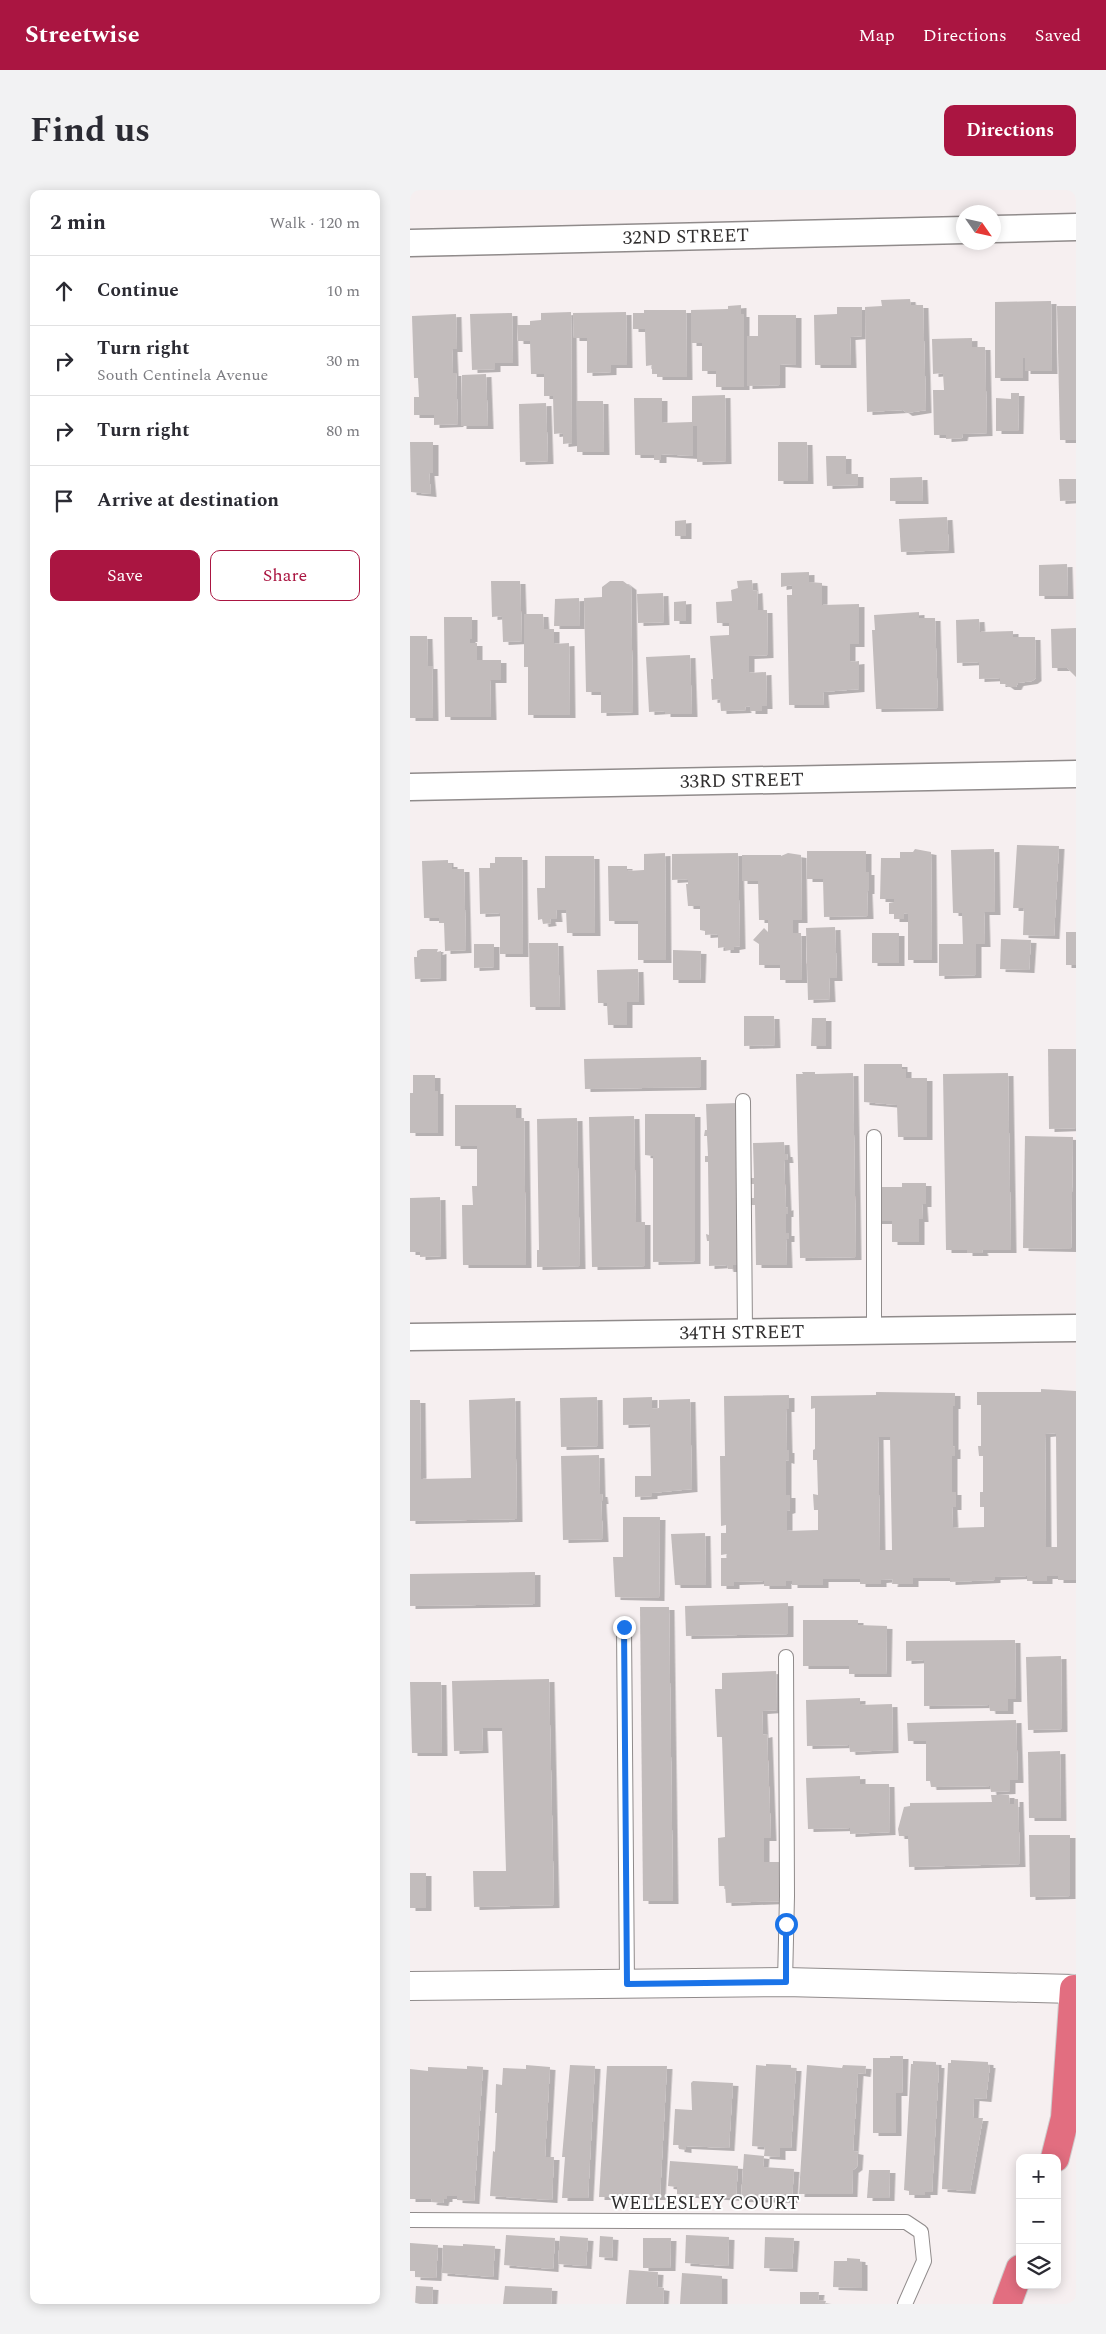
<!DOCTYPE html>
<meta charset="utf-8">
<style>
body{margin:0;font-family:Spectral,serif;background:#f2f2f3;color:#2b2b33}
.controls{position:absolute;right:15px;bottom:15px;display:grid;overflow:hidden;border-radius:10px;box-shadow:0 2px 12px #0003}
.controls button{width:45px;height:45px;display:grid;place-items:center;padding:0;border:0;border-bottom:1px solid #e1e1e2;background:#fff;color:#2b2b33;font:25px sans-serif}
.compass{position:absolute;left:546px;top:15px;width:45px;height:45px;border-radius:50%;background:#fff;box-shadow:0 2px 12px #0003;rotate:124deg}
.stop{position:absolute;width:15px;height:15px;margin:-11px;border:4px solid #1a73e8;border-radius:50%;background:#fff}
.stop.end{background:#1a73e8;border-color:#fff;box-shadow:0 1px 5px #0008}
.list{margin:0;padding:0;list-style:none}
h2{display:flex;justify-content:space-between;align-items:center;height:65px;margin:0;padding:0 20px;font-size:21px}
h2 small{font-size:16px;font-weight:400;color:#7c7c81}
.list li{display:grid;grid-template-columns:32px 1fr auto;gap:15px;align-items:center;box-sizing:border-box;height:70px;padding:0 20px;border-top:1px solid #e1e1e2}
.list b{display:block;font-size:19px;white-space:nowrap}
.list p{margin:0;font-size:16px;white-space:nowrap;color:#7c7c81}
.list em{font-size:16px;font-style:normal;color:#7c7c81}
.actions{display:flex;gap:10px;padding:15px 20px}
.actions a{flex:1;padding:11px 0;border:1px solid #aa1541;border-radius:10px;text-align:center;font-size:18px;color:#aa1541}
.actions .main{background:#aa1541;color:#fff}
.icon{flex:none;width:28px;height:28px;fill:none;stroke:currentColor;stroke-width:2;stroke-linecap:round;stroke-linejoin:round}
.map{position:relative;flex:none;width:666px;height:2114px;overflow:hidden;border-radius:10px}
header{display:flex;align-items:center;gap:30px;box-sizing:border-box;height:70px;padding:0 25px;background:#aa1541;color:#fff}
header strong{font-size:24px}
nav{display:flex;gap:28px;margin-inline-start:auto;font-size:18px}
.intro{display:flex;align-items:center;justify-content:space-between;box-sizing:border-box;height:120px;padding:0 30px}
h1{margin:0;font-size:35px}
.button{padding:12px 22px;border-radius:10px;background:#aa1541;color:#fff;font-size:18px;font-weight:700}
main{display:flex;gap:30px;padding:0 30px}
aside{flex:1;background:#fff;border-radius:10px;box-shadow:0 2px 12px #0003}
.map>svg:first-child{display:block}
.building{fill:#c2bcbc;fill-rule:evenodd;filter:url(#shadow)}
.lines{fill:none;stroke-linecap:round;stroke-linejoin:round}
.service-casing{stroke:#908b8b;stroke-width:16}
.minor-casing{stroke:#908b8b;stroke-width:29}
.tertiary-casing{stroke:#908b8b;stroke-width:30}
.motorway-casing{stroke:#cdcdcd;stroke-width:30}
.service{stroke:#fff;stroke-width:14}
.minor{stroke:#fff;stroke-width:26}
.tertiary{stroke:#fff;stroke-width:28}
.motorway{stroke:#e26e80;stroke-width:28}
.route{stroke:#1a73e8;stroke-width:6}
.labels{text-anchor:middle;dominant-baseline:central;stroke-width:4;stroke-linejoin:round;paint-order:stroke}
.street-label{font-size:19px;fill:#302e2e;stroke:#fefefe}
</style>
<header>
<strong>Streetwise</strong>
<nav><a>Map</a><a>Directions</a><a>Saved</a></nav>
</header>
<div class="intro"><h1>Find us</h1><a class="button">Directions</a></div>
<main>
<aside>
<h2>2 min<small>Walk · 120 m</small></h2>
<ul class="list">
<li><svg class="icon" aria-label="ahead" viewBox="0 0 24 24"><path d="M12 20V5M6 11l6-6 6 6"/></svg><div><b>Continue</b></div><em>10 m</em></li>
<li><svg class="icon" aria-label="right" viewBox="0 0 24 24"><path d="M7 20v-9h11M14 6l5 5-5 5"/></svg><div><b>Turn right</b><p>South Centinela Avenue</p></div><em>30 m</em></li>
<li><svg class="icon" aria-label="right" viewBox="0 0 24 24"><path d="M7 20v-9h11M14 6l5 5-5 5"/></svg><div><b>Turn right</b></div><em>80 m</em></li>
<li><svg class="icon" aria-label="arrive" viewBox="0 0 24 24"><path d="M6 21V4h12l-3 4 3 4H6"/></svg><div><b>Arrive at destination</b></div></li>
</ul>
<div class="actions"><a class="main">Save</a><a>Share</a></div>
</aside>
<div class="map">
<svg width="666" height="2114" viewBox="0 0 666 2114">
<defs>
<filter id="shadow"><feDropShadow dx="5.5" dy="3" stdDeviation="0" flood-color="#0004"/></filter>
</defs>
<rect width="100%" height="100%" fill="#f6eff0"/>
<g class="building">
<polygon points="500,109 501,115 513,115 516,220 497,223 493,220 457,222 455,117 472,116 471,110"/>
<polygon points="641,111 642,181 615,181 615,168 613,168 613,188 585,188 585,112"/>
<polygon points="331,115 331,124 334,124 334,197 306,197 306,181 292,181 292,153 281,153 281,120 318,119 318,116"/>
<polygon points="647,116 666,116 666,250 650,250"/>
<polygon points="427,117 452,117 452,146 440,147 441,175 405,175 404,125 427,124"/>
<polygon points="234,120 276,120 277,187 247,187 247,184 242,184 242,175 236,176 235,139 223,139 223,123 234,123"/>
<polygon points="161,122 162,253 153,254 153,243 144,244 143,206 134,206 134,184 121,184 120,151 108,151 107,135 120,135 120,131 131,130 131,123"/>
<polygon points="216,122 217,175 201,175 201,182 177,183 177,148 164,148 163,123"/>
<polygon points="102,123 103,173 85,173 85,179 62,180 60,124"/>
<polygon points="46,124 47,159 42,159 43,183 46,183 48,234 24,235 24,225 4,225 4,207 9,207 8,188 4,188 2,126"/>
<polygon points="348,125 386,125 386,175 370,174 370,195 337,196 337,146 348,146"/>
<polygon points="562,148 562,157 575,157 577,243 553,244 552,248 536,249 536,245 524,245 523,200 534,200 533,183 523,184 522,149"/>
<polygon points="76,184 78,236 51,236 52,185"/>
<polygon points="601,203 609,203 608,241 586,241 586,208 601,209"/>
<polygon points="315,205 316,271 287,272 287,236 283,236 283,266 251,264 251,270 244,270 244,265 225,265 224,208 252,208 252,233 282,232 282,206"/>
<polygon points="167,211 193,211 194,262 167,262"/>
<polygon points="136,213 138,271 110,272 109,214"/>
<polygon points="0,252 23,252 23,283 19,283 21,304 1,302"/>
<polygon points="368,252 397,252 398,291 368,291"/>
<polygon points="416,266 436,266 436,284 448,284 448,295 417,296"/>
<polygon points="512,287 513,311 480,311 480,288"/>
<polygon points="649,289 666,289 666,310 650,311"/>
<polygon points="537,327 539,360 491,362 489,329"/>
<polygon points="276,330 276,346 265,346 265,331"/>
<polygon points="657,374 658,406 629,406 629,375"/>
<polygon points="399,382 399,392 412,393 412,415 449,414 449,454 440,454 440,472 449,471 449,499 413,502 414,515 379,515 377,405 382,405 382,395 371,397 371,383"/>
<polygon points="342,390 343,401 347,400 348,420 357,420 358,465 339,466 339,483 356,482 357,516 352,516 352,521 340,521 340,516 335,517 336,520 311,521 310,509 302,510 301,489 303,489 300,446 319,445 319,433 307,433 306,412 322,411 321,400 328,398 327,391"/>
<polygon points="81,391 110,391 112,451 93,452 92,426 82,427"/>
<polygon points="200,391 213,391 221,397 223,522 191,523 191,502 176,502 174,408 192,407 192,397"/>
<polygon points="253,403 254,432 228,433 227,404"/>
<polygon points="169,408 170,436 144,436 145,409"/>
<polygon points="276,411 276,431 264,431 264,412"/>
<polygon points="509,422 509,428 525,428 528,518 466,519 462,440 465,440 464,425"/>
<polygon points="114,424 133,424 134,439 144,439 144,454 159,453 160,525 118,525 118,477 114,477"/>
<polygon points="34,427 62,427 62,449 60,449 60,453 67,453 67,470 91,470 91,490 80,490 81,527 35,527"/>
<polygon points="569,429 570,442 603,441 603,447 625,447 626,488 622,491 608,493 606,497 599,497 595,494 590,494 590,488 569,489 569,472 547,473 546,430"/>
<polygon points="666,438 666,487 657,478 642,478 641,439"/>
<polygon points="0,446 17,446 18,476 22,476 23,528 0,528"/>
<polygon points="280,465 282,524 255,524 255,521 239,522 236,467"/>
<polygon points="607,655 649,656 644,746 613,745 614,718 603,718"/>
<polygon points="505,659 521,662 522,770 498,770 498,724 494,723 494,729 484,729 484,724 479,724 479,713 484,712 484,709 470,709 471,668 490,668 490,662 503,662"/>
<polygon points="584,659 585,722 574,722 575,754 566,754 566,785 529,786 529,754 553,754 552,723 543,723 541,660"/>
<polygon points="397,661 456,661 456,682 459,682 459,701 457,701 458,726 414,727 413,689 397,689"/>
<polygon points="255,663 256,770 228,770 228,731 199,731 198,676 217,676 217,681 234,680 234,664"/>
<polygon points="328,663 330,756 324,757 324,760 315,760 315,757 308,758 308,744 295,745 295,741 290,740 290,716 278,716 276,694 278,694 278,689 262,690 262,664"/>
<polygon points="378,663 391,665 392,730 383,730 383,743 391,743 392,790 370,790 370,775 349,775 349,754 343,750 354,738 358,742 358,730 349,730 348,691 332,691 332,665 371,665 371,666"/>
<polygon points="135,666 184,666 185,743 157,743 156,720 146,720 147,729 140,729 141,733 133,734 132,729 128,730 127,698 135,698"/>
<polygon points="85,667 112,667 113,764 90,764 90,723 70,724 69,678 80,678 80,673 85,673"/>
<polygon points="38,670 38,674 42,674 42,679 54,679 56,760 35,761 34,733 29,733 29,728 14,728 12,671"/>
<polygon points="425,737 427,788 419,788 420,809 398,810 396,738"/>
<rect x="656" y="742" width="10" height="33"/>
<rect x="462" y="743" width="27" height="30"/>
<polygon points="591,749 621,750 619,780 590,779"/>
<polygon points="119,753 148,753 150,817 120,817"/>
<polygon points="64,754 84,754 84,777 64,778"/>
<polygon points="11,759 28,759 27,762 31,761 31,788 5,789 4,767 7,767 7,761"/>
<polygon points="263,760 291,761 290,790 263,790"/>
<polygon points="228,779 229,812 217,812 217,835 198,835 197,813 188,813 187,780"/>
<polygon points="334,826 364,826 365,855 334,856"/>
<polygon points="402,828 416,828 416,856 401,856"/>
<polygon points="638,859 666,859 666,938 639,939"/>
<polygon points="291,867 291,897 175,899 174,869"/>
<polygon points="454,874 492,874 492,879 496,879 496,888 517,888 517,947 488,947 487,915 454,912"/>
<polygon points="392,882 405,882 405,884 443,883 446,1067 390,1068 386,884 393,884"/>
<polygon points="598,883 601,1060 572,1060 573,1063 557,1063 557,1060 536,1060 533,884"/>
<polygon points="3,885 25,885 25,901 28,901 28,943 0,943 0,903 3,903"/>
<polygon points="328,913 330,1075 323,1075 323,1079 318,1079 317,1075 299,1076 299,1051 297,1051 296,1044 299,1045 298,972 295,972 295,966 298,966 297,946 294,946 295,940 297,940 296,914"/>
<polygon points="45,915 106,915 106,928 114,928 116,1075 53,1075 52,1015 63,1015 62,996 67,996 67,956 45,956"/>
<polygon points="235,924 285,924 285,1071 243,1072 243,966 235,965"/>
<polygon points="224,926 226,1032 235,1032 235,1076 182,1077 179,927"/>
<polygon points="167,928 170,1076 127,1077 127,1060 129,1060 127,929"/>
<polygon points="615,946 663,947 661,1059 613,1058"/>
<polygon points="374,952 375,964 377,964 378,970 374,970 376,1018 378,1017 378,1024 376,1024 376,1043 379,1043 379,1049 376,1049 377,1075 346,1075 345,1015 341,1015 341,1008 344,1008 344,994 340,994 340,988 344,988 343,953"/>
<polygon points="492,993 516,993 516,1014 512,1014 513,1029 509,1029 509,1052 482,1052 482,1031 466,1031 466,997 492,997"/>
<polygon points="30,1007 31,1066 10,1067 10,1062 0,1062 0,1008"/>
<path d="M 631,1199 L 666,1201 L 666,1390 L 648,1390 L 648,1386 L 637,1386 L 637,1391 L 617,1391 L 617,1386 L 585,1387 L 585,1390 L 540,1392 L 540,1388 L 503,1388 L 503,1394 L 482,1394 L 483,1389 L 471,1390 L 471,1394 L 450,1394 L 450,1389 L 413,1389 L 413,1395 L 382,1395 L 382,1391 L 376,1391 L 376,1396 L 354,1396 L 354,1391 L 324,1392 L 324,1396 L 311,1396 L 311,1368 L 317,1368 L 317,1364 L 311,1365 L 311,1343 L 316,1343 L 316,1335 L 311,1336 L 310,1266 L 315,1266 L 314,1206 L 379,1205 L 379,1219 L 376,1219 L 377,1260 L 379,1260 L 379,1271 L 376,1270 L 376,1305 L 380,1305 L 380,1320 L 377,1321 L 377,1341 L 408,1340 L 408,1320 L 404,1320 L 403,1304 L 408,1305 L 407,1270 L 403,1270 L 403,1260 L 405,1259 L 405,1218 L 401,1219 L 401,1206 L 466,1205 L 466,1202 L 545,1203 L 545,1216 L 543,1216 L 543,1257 L 545,1256 L 545,1266 L 542,1266 L 542,1302 L 546,1302 L 546,1317 L 542,1317 L 543,1338 L 574,1337 L 574,1317 L 570,1317 L 570,1302 L 573,1302 L 573,1266 L 569,1266 L 568,1256 L 571,1256 L 571,1215 L 567,1215 L 567,1202 L 631,1202 ZM 646,1243 L 647,1357 L 636,1357 L 635,1244 ZM 468,1247 L 480,1247 L 482,1360 L 470,1360 Z"/>
<polygon points="187,1207 188,1256 151,1257 150,1208"/>
<polygon points="242,1207 242,1219 249,1218 249,1210 280,1209 282,1299 242,1303 242,1306 225,1307 225,1286 241,1286 240,1234 213,1235 213,1208"/>
<polygon points="105,1208 107,1329 0,1331 0,1210 10,1210 11,1289 61,1288 59,1210"/>
<polygon points="189,1265 190,1304 192,1304 193,1311 191,1311 193,1349 153,1350 151,1266"/>
<polygon points="213,1327 250,1327 249,1408 205,1407 203,1367 213,1367"/>
<polygon points="295,1343 296,1395 265,1395 261,1344"/>
<polygon points="125,1382 125,1414 0,1416 0,1384"/>
<polygon points="378,1413 378,1444 276,1446 275,1416"/>
<polygon points="230,1417 259,1417 263,1711 233,1711"/>
<polygon points="393,1430 448,1430 448,1435 477,1436 476,1484 439,1484 439,1476 393,1476"/>
<polygon points="605,1450 606,1509 598,1509 598,1521 580,1521 579,1515 514,1516 514,1470 496,1471 496,1451"/>
<polygon points="651,1466 652,1539 618,1540 616,1467"/>
<polygon points="366,1481 367,1520 352,1521 353,1545 357,1544 361,1648 354,1648 354,1672 370,1672 371,1711 316,1713 315,1696 309,1696 308,1648 315,1647 312,1547 307,1547 305,1499 312,1499 312,1483"/>
<polygon points="139,1489 144,1715 64,1717 63,1681 96,1681 92,1538 72,1538 73,1560 44,1561 42,1491"/>
<polygon points="0,1492 31,1492 32,1563 2,1563"/>
<polygon points="450,1508 450,1515 482,1514 483,1560 440,1562 439,1555 397,1556 396,1510"/>
<polygon points="606,1530 608,1590 600,1590 600,1601 581,1602 580,1596 521,1597 520,1591 516,1591 516,1551 498,1551 497,1533"/>
<polygon points="650,1561 651,1628 619,1628 618,1562"/>
<polygon points="450,1586 450,1594 479,1594 480,1642 440,1644 440,1638 398,1639 396,1588"/>
<polygon points="581,1605 599,1605 600,1614 604,1614 604,1609 608,1609 610,1674 499,1677 498,1646 489,1646 488,1639 494,1617 500,1616 500,1613 582,1612"/>
<polygon points="619,1645 660,1645 660,1706 620,1707"/>
<rect x="0" y="1683" width="16" height="35"/>
<polygon points="480,1866 493,1866 492,1903 486,1903 486,1943 463,1943 463,1868 480,1868"/>
<polygon points="541,1870 578,1872 578,1875 580,1875 576,1909 564,1908 563,1928 573,1928 560,2001 532,1999 538,1873 541,1873"/>
<polygon points="503,1871 526,1872 526,1875 529,1875 522,2002 515,2002 515,2005 499,2005 499,2001 494,2000 501,1874 503,1874"/>
<polygon points="356,1874 381,1875 381,1878 386,1878 381,1958 370,1958 370,1967 354,1966 355,1957 342,1956 346,1875 356,1876"/>
<polygon points="116,1875 140,1877 135,1967 144,1967 142,2010 80,2006 83,1961 85,1962 87,1923 85,1923 86,1894 92,1895 93,1878 116,1879"/>
<polygon points="160,1875 185,1876 178,2008 152,2008 155,1967 152,1967"/>
<polygon points="397,1875 432,1878 433,1875 456,1876 455,1884 448,1883 443,1961 448,1962 447,1977 443,1980 442,2004 389,2004"/>
<polygon points="57,1876 73,1877 64,2011 47,2010 47,2006 37,2006 37,2009 34,2009 33,2013 21,2012 22,2009 0,2009 0,1879 18,1881 18,1877 57,1879"/>
<polygon points="197,1876 257,1876 250,2007 189,2007"/>
<polygon points="283,1891 323,1893 319,1958 276,1956 276,1960 269,1959 269,1955 263,1955 265,1919 282,1920 281,1893"/>
<polygon points="334,1964 354,1966 353,1977 384,1979 382,2010 331,2009"/>
<polygon points="260,1971 328,1976 326,2008 267,2004 267,1997 258,1996"/>
<polygon points="459,1980 480,1980 479,2008 457,2008"/>
<polygon points="96,2045 145,2048 143,2079 94,2075"/>
<polygon points="276,2045 319,2047 318,2076 275,2073"/>
<polygon points="150,2046 178,2048 176,2076 148,2074"/>
<polygon points="190,2046 203,2047 202,2068 189,2067"/>
<polygon points="355,2047 384,2048 382,2079 354,2078"/>
<polygon points="233,2048 261,2048 260,2078 233,2078"/>
<polygon points="0,2053 28,2055 26,2088 5,2087 5,2081 0,2081"/>
<polygon points="53,2054 85,2056 83,2087 32,2083 33,2055 53,2056"/>
<polygon points="437,2068 450,2069 450,2072 452,2072 452,2098 423,2097 424,2071 437,2071"/>
<polygon points="219,2080 248,2082 247,2097 254,2098 253,2114 216,2114"/>
<polygon points="272,2083 312,2086 312,2114 270,2114"/>
<polygon points="6,2096 23,2097 22,2114 5,2114"/>
<polygon points="95,2096 142,2098 141,2114 93,2114"/>
<polygon points="390,2102 409,2102 408,2110 416,2111 415,2114 390,2114"/>
</g>
<g class="lines">
<defs>
<g id="service">
<polyline points="333,911 335,1142"/>
<polyline points="464,947 464,1140"/>
<polyline points="214,1437 217,1794"/>
<polyline points="375,1792 377,1706 376,1467"/>
<polyline points="0,2030 496,2032 511,2042 514,2071 495,2114"/>
</g>
<g id="minor">
<polyline points="584,39 666,37"/>
<path id="s1" d="M 0,53 L 554,40"/>
<path id="s2" d="M 0,597 L 666,584"/>
<path id="s3" d="M 0,1147 L 666,1138"/>
</g>
<polyline id="tertiary" points="0,1796 375,1792 664,1799"/>
<g id="motorway">
<polyline points="645,1968 655,1928 664,1799"/>
<polyline points="597,2114 610,2079"/>
</g>
</defs>
<use href="#service" class="service-casing"/>
<use href="#minor" class="minor-casing"/>
<use href="#tertiary" class="tertiary-casing"/>
<use href="#motorway" class="motorway-casing"/>
<use href="#service" class="service"/>
<use href="#minor" class="minor"/>
<use href="#tertiary" class="tertiary"/>
<use href="#motorway" class="motorway"/>
</g>
<g class="lines">
<polyline class="route" points="214,1437 217,1794 376,1792 376,1734"/>
</g>
<g class="labels">
<g class="street-label">
<text stroke="none"><textPath href="#s1" startOffset="276">32ND STREET</textPath></text>
<text stroke="none"><textPath href="#s2" startOffset="332">33RD STREET</textPath></text>
<text stroke="none"><textPath href="#s3" startOffset="332">34TH STREET</textPath></text>
<text x="295" y="2013">WELLESLEY COURT</text>
</g>
</g>
</svg>
<div class="controls">
<button>+</button>
<button>−</button>
<button><svg class="icon" aria-label="layers" viewBox="0 0 24 24"><path d="M12 4l9 5-9 5-9-5zM3 14l9 5 9-5"/></svg></button>
</div>
<svg class="compass" viewBox="-18 -18 36 36"><path d="M0-13l5 13h-10z" fill="#e53935"/><path d="M0 13l5-13h-10z" fill="#7c7c81"/></svg>
<div class="stop" style="left:376px;top:1734px"></div>
<div class="stop end" style="left:214px;top:1437px"></div>
</div>
</main>
